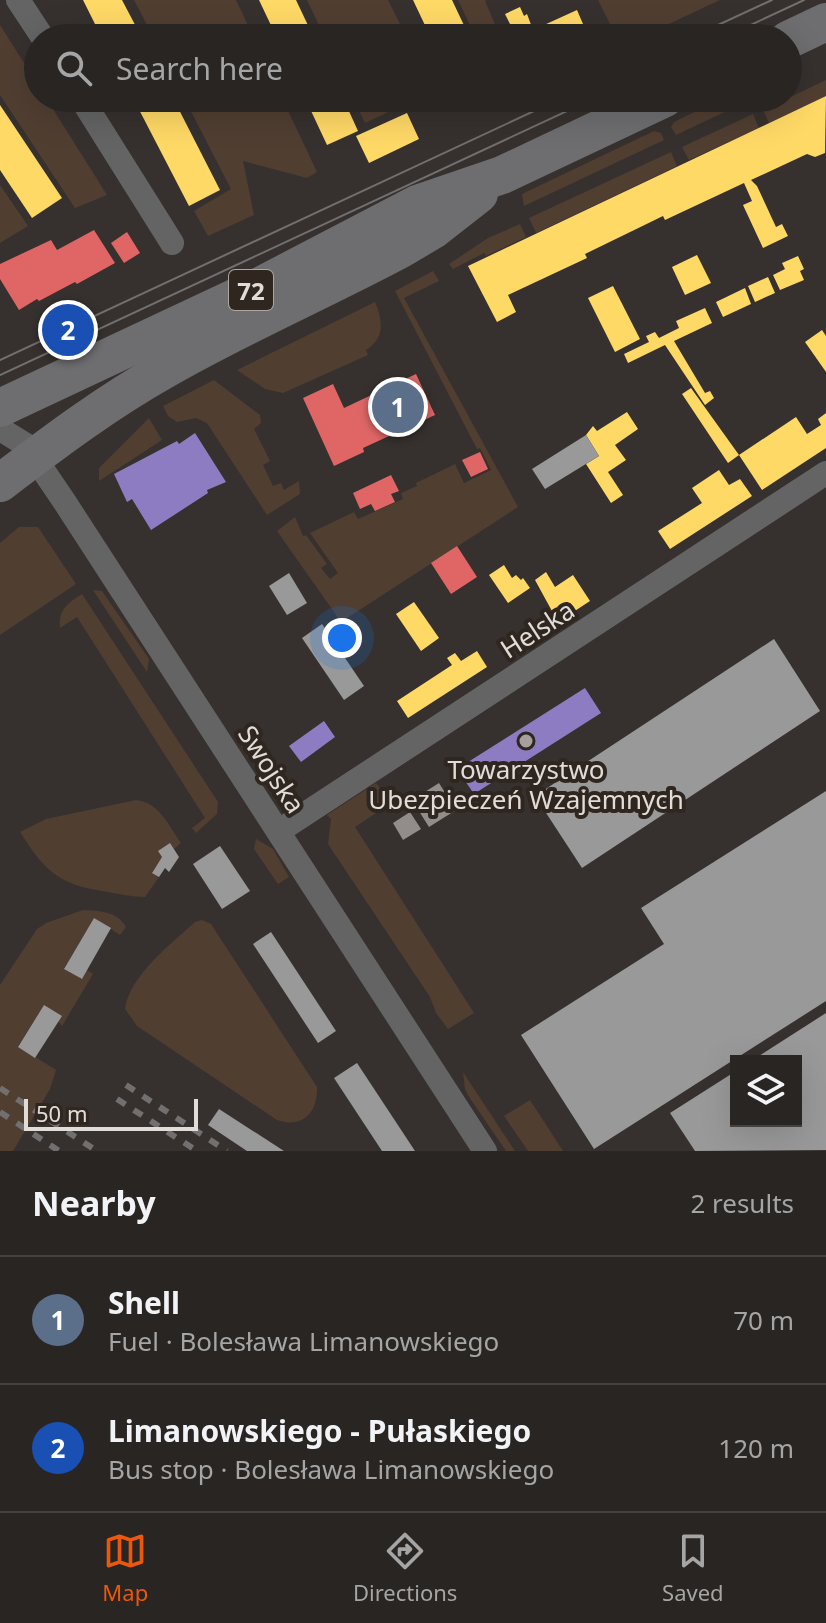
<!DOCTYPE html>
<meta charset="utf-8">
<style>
body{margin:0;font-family:"Noto Sans",sans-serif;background:#302d2a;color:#f1f3f6}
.controls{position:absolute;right:24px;bottom:24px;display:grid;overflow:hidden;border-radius:0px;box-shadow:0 8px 32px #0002}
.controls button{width:72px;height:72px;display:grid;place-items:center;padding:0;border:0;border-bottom:2px solid #444240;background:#282522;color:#f1f3f6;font:40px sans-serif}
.scale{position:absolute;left:24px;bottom:20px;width:174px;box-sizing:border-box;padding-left:8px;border:4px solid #e2dcd8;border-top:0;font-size:22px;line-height:28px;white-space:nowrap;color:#e2dcd8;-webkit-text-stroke:6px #2f2620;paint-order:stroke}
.you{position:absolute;left:342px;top:638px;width:28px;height:28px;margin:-20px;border:6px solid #fff;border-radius:50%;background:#1a73e8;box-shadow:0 0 0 12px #1a73e833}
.badge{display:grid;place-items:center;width:52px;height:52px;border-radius:50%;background:#ea580c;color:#fff;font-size:26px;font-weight:700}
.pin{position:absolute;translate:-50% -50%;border:4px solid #fff;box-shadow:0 2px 8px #0006}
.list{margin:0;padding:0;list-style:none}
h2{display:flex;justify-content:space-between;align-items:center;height:104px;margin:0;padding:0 32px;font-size:34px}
h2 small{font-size:26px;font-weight:400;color:#a5a5a5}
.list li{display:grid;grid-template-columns:52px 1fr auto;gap:24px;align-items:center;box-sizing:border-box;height:128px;padding:0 32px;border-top:2px solid #444240}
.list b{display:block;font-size:30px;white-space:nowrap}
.list p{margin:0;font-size:26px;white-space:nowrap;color:#a5a5a5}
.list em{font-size:26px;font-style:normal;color:#a5a5a5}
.icon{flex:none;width:44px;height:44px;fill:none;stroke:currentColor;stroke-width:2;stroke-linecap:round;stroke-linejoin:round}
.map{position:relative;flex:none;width:826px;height:1151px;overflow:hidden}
.search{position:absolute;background:#282522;box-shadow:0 8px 32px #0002;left:24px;right:24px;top:24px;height:88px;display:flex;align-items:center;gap:20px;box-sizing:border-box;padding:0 28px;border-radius:44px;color:#a5a5a5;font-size:30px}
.sheet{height:360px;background:#282522}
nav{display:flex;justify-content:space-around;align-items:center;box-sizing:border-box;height:112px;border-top:2px solid #444240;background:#282522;font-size:22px;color:#a5a5a5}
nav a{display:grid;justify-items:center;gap:4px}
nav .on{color:#ea580c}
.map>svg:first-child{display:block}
.green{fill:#503e31}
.homes{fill:#ffd966}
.shops{fill:#e06666}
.offices{fill:#8e7cc3}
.industry{fill:#999}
.building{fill:#928d8b}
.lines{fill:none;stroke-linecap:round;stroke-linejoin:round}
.minor{stroke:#656465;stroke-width:24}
.primary{stroke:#6e6d6f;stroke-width:38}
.tram{stroke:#716f6f;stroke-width:2}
.rail{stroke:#716f6f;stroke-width:6;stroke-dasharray:10 10;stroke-linecap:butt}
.poi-dot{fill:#a6a09c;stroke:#2f2620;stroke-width:3}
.labels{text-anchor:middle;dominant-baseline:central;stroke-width:8;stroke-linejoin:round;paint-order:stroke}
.shield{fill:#2f2620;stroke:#aca5a1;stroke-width:2}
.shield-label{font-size:24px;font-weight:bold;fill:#e2dcd8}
.street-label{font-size:26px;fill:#e2dcd8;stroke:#2f2620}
.poi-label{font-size:26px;fill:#e2dcd8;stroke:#2f2620}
</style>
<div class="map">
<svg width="826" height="1151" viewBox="0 0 826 1151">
<rect width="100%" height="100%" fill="#36312e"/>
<g class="green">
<polygon points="134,0 236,0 254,38 154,38"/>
<polygon points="307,0 388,0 407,38 325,38"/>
<polygon points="458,0 487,0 485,1 501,38 476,38"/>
<polygon points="598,0 720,0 639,38 617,38"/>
<polygon points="0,25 38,85 38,98 46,98 107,195 75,208 0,95"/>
<polygon points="826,80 826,96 769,123 763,110"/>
<polygon points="184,98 282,98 317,172 307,178 243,161 254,215 208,236 194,211 231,189"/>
<polygon points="353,98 418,98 365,123"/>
<polygon points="723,98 744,98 746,102 676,135 671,127 674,122"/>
<polygon points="753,114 759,128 689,160 682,147"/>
<polygon points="654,131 661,133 664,140 524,206 522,194"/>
<polygon points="671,152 677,166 536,233 529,218"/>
<polygon points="0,185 28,226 0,243"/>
<polygon points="520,224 526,237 486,256 484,253 453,269 449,264 488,238"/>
<polygon points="433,271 439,281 404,298 518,507 341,622 277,531 295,517 303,536 306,535 327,564 321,568 330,579 338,573 310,533 354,512 358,519 403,499 401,493 417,486 416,483 455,464 464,483 491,470 480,448 477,449 395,291"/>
<path d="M 375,302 C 383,321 385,338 366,350 L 368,355 L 283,393 L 265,389 L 237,370 Z"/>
<polygon points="214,380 260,415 261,423 254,429 270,461 263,465 273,486 281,483 284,490 299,481 300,494 267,515 207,423 196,418 177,422 168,416 163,406"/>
<polygon points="149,418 162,440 99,481 99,468"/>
<polygon points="19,527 38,527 76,584 0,635 0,543"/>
<polygon points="93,590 102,591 149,659 147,672"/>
<path d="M 82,594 L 218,802 L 217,814 L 196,833 L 192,828 L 205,818 L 77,617 L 60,628 C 58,610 68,603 82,594 Z"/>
<polygon points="376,783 391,803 355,827 474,1013 448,1029 436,1013 430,997 328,844 331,819 327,815"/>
<path d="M 136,800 C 159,802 169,826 181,843 L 174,849 L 158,851 L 162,857 L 152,872 L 159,877 L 145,897 C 133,897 120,894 108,892 C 60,885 46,873 20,832 L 46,819 Z"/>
<polygon points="256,839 273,849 289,877 278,884 254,849"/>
<path d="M 83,910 C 100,911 117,911 126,927 L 120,935 L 94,918 L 64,968 L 81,979 L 87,970 L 93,974 L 62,1026 L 44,1005 L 18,1046 L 56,1070 L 50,1089 L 13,1151 L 0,1151 L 0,985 L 37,929 L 46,923 Z"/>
<path d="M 202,920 L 211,924 L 317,1087 C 318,1112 303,1129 277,1120 L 137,1026 L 125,1009 C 129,976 172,943 195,922 Z"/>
<polygon points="463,1072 509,1142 515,1151 506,1151 469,1097 465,1089"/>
<polygon points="530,1100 563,1151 528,1151 504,1116"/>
</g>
<g class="homes">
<polygon points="83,0 122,0 142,38 102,38"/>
<polygon points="259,0 296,0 314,38 277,38"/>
<polygon points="413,0 452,0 470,38 431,38"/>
<polygon points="520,7 524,16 527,14 533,30 577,10 589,38 517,38 505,14"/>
<polygon points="826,96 825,153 815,157 807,154 751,180 757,186 776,227 782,224 788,236 763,248 743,205 752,201 744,183 665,220 663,216 585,254 587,258 508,295 516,312 497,322 468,266"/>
<polygon points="133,98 173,98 220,190 189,206"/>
<polygon points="305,98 343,98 358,131 327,145"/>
<polygon points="0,105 62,198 32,218 0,170"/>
<polygon points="407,113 419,139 369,163 356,136"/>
<polygon points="697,255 711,283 685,295 672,267"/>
<polygon points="798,256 804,269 800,271 804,280 780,290 773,275 785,269 782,263"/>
<polygon points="768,277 775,293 755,302 748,286"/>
<polygon points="613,286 640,339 615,352 588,298"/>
<polygon points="745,288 751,304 723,317 716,302"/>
<polygon points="705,308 712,323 674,341 705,393 710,391 714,398 705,405 665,345 628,363 624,354 649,342 646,336 655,332 659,338 679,328 676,321"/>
<polygon points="822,330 826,336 826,372 805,342"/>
<polygon points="691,388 739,455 796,417 807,434 821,425 818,419 826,413 826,448 762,490 739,455 728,463 682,394"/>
<polygon points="627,412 638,429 615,445 626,460 608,472 623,495 611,503 586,464 599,456 586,435 593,426 597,431"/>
<polygon points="719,470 729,485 740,479 752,496 670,549 658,531 702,503 692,488"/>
<polygon points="504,565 512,578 516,575 521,580 523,578 530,588 508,603 489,575"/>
<polygon points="546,572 555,587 573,575 590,601 558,622 535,580"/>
<polygon points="414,602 439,638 421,651 396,614"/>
<polygon points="477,651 487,667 408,718 397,701 452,665 447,658 455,653 461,661"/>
</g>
<g class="shops">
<polygon points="94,230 115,263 77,284 75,282 39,301 37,299 19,310 0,279 0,264 51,240 57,250"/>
<polygon points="127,232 140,253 124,263 111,243"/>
<polygon points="416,374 435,415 363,448 364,452 334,466 303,398 333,384 344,408"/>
<polygon points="480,452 488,469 471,477 462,460"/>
<polygon points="391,475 399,491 391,494 395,502 375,511 371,504 360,509 353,493"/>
<polygon points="457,546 477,577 451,594 431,563"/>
</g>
<g class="offices">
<polygon points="195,433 226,482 207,490 208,493 151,530 132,499 127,502 114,474 177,441 179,444"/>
<polygon points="585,688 601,713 474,794 457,769"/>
<polygon points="324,721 335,737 301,762 289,746"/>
</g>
<g class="industry">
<polygon points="586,435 599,456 545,489 532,469"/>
<polygon points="289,573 307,603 287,615 269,586"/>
<polygon points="322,624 364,686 344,700 302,638"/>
<polygon points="774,639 820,711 582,868 535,796"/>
<polygon points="826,791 826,1001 594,1149 521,1035 664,944 641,908"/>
<polygon points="170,843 179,857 169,872 165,868 159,877 152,873 162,857 158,851"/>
<polygon points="220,846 250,891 222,909 193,864"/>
<polygon points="94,918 111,928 82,979 64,969"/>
<polygon points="271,932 336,1031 318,1043 253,944"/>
<polygon points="44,1005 62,1016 35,1058 18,1047"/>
<polygon points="826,1013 826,1150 695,1151 670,1113 736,1071 736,1121 796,1121 796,1061 751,1061"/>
<polygon points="357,1063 415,1151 382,1151 334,1078"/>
<polygon points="219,1109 284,1151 247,1151 208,1125"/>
</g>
<g class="building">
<polygon points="439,783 456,810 429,827 412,800"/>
<polygon points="410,812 421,829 403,840 393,823"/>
</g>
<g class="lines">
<g class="minor">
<polyline points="18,0 43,38"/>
<polyline points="81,98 172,243"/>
<polyline points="0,429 26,445 64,501 485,1151"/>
<polyline points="279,831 826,473"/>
</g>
<g class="primary">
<polyline points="788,40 826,22"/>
<polyline points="0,408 260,286 417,204 502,175 665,98"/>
<path d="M 0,483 C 54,442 107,402 166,369 C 243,325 324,290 401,249 L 433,230 L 479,194"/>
</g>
<g class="tram">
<polyline points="690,38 772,0"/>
<polyline points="723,38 804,0"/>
<polyline points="0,360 562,98"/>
<polyline points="0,375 595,98"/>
</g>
<g class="rail">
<polyline points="126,1085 227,1151"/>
<polyline points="0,1088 97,1151"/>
<polyline points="117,1099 197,1151"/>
<polyline points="0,1112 59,1151"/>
</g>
</g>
<circle class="poi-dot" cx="526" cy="741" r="8"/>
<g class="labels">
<rect class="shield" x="229" y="270" width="44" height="40" rx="6"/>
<g class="shield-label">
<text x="251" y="290">72</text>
</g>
<g class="street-label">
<text transform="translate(537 629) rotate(-33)">Helska</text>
<text transform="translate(272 769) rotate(57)">Swojska</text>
</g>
<g class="poi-label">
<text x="526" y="769">Towarzystwo<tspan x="526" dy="30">Ubezpieczeń Wzajemnych</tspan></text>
</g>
</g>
</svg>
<div class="controls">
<button><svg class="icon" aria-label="layers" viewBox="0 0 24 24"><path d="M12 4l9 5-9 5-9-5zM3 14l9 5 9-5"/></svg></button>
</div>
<div class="scale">50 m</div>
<div class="you"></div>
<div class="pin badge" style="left:398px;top:407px;background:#5c6f8a">1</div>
<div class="pin badge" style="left:68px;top:330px;background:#1a4fb4">2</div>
<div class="search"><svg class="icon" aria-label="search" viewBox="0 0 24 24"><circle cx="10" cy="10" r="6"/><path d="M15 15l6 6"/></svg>Search here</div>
</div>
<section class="sheet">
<h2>Nearby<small>2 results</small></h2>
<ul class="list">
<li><span class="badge" style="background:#5c6f8a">1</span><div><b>Shell</b><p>Fuel · Bolesława Limanowskiego</p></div><em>70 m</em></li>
<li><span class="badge" style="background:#1a4fb4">2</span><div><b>Limanowskiego - Pułaskiego</b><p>Bus stop · Bolesława Limanowskiego</p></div><em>120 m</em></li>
</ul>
</section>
<nav>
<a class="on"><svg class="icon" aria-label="map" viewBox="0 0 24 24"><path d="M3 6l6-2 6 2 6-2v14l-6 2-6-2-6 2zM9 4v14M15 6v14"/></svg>Map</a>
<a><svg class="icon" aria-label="directions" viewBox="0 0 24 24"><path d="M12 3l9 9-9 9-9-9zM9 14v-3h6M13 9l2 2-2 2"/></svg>Directions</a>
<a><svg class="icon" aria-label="saved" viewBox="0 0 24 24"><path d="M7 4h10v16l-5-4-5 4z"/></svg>Saved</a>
</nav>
